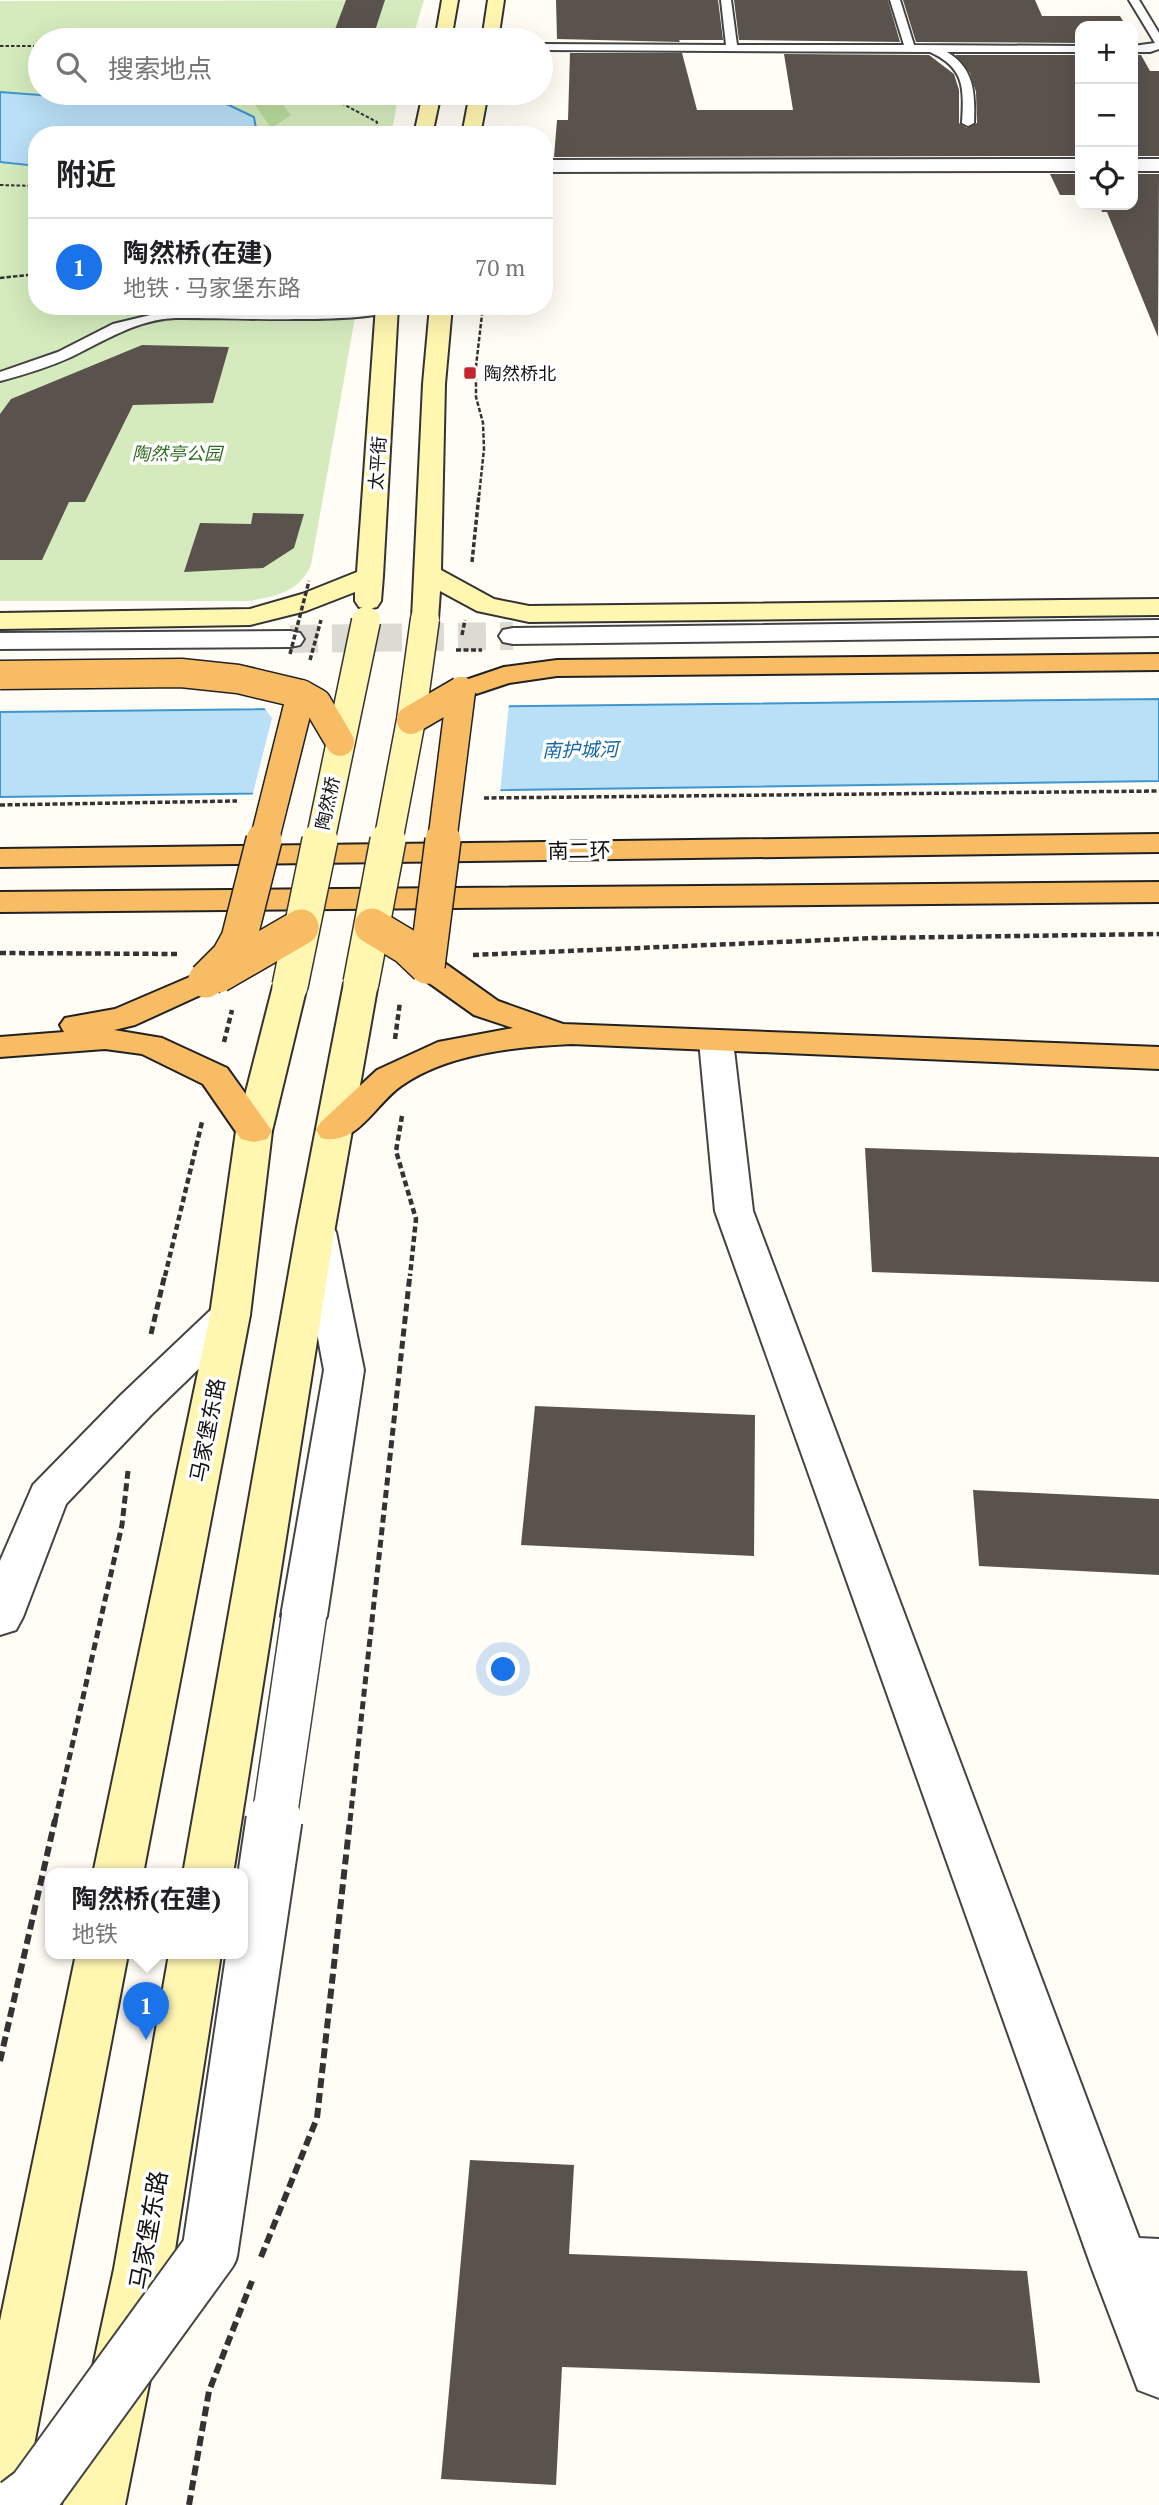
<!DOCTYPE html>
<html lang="zh">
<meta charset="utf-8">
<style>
body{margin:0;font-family:"PT Serif","Noto Sans SC",serif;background:#f2f2f2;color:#202124}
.controls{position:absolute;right:21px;top:21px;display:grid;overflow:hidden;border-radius:14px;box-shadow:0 7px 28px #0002}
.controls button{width:63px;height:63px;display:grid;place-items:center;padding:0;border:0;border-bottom:2px solid #e0e0e0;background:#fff;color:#202124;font:35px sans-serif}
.you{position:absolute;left:504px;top:1670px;width:24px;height:24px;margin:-18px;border:5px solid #fff;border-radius:50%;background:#1a73e8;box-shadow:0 0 0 10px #1a73e833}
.badge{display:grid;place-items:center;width:46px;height:46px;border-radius:50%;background:#1a73e8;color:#fff;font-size:23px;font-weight:700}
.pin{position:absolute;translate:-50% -58px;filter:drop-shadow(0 2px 4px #0008)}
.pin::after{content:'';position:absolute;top:37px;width:24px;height:21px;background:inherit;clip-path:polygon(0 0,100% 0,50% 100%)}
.popup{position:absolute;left:45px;top:1868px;width:203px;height:91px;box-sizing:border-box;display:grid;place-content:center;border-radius:14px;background:#fff;filter:drop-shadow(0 2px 5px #0005);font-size:23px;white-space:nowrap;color:#757577}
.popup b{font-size:26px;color:#202124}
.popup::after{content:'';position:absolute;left:50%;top:100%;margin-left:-14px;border:14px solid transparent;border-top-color:#fff}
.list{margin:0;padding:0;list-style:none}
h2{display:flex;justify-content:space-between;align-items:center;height:91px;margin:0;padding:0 28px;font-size:30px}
h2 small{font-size:23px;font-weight:400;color:#757577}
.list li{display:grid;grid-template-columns:46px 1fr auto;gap:21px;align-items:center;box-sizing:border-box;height:98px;padding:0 28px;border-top:2px solid #e0e0e0}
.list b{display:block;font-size:26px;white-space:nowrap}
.list p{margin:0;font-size:23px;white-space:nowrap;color:#757577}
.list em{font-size:23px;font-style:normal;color:#757577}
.icon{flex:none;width:38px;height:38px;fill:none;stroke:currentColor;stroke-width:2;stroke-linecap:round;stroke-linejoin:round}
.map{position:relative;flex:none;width:1159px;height:2505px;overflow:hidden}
.search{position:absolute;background:#fff;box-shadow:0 7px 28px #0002;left:28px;top:28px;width:525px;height:77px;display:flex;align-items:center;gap:18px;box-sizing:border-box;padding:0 24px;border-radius:38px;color:#757577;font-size:26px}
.panel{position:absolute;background:#fff;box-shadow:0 7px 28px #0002;left:28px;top:126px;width:525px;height:189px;border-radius:28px}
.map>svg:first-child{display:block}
.green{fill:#d5ebbd}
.forest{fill:#b9dc9c}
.water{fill:#b9e0f7;stroke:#3f96cf;stroke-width:2}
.pier{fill:#fffdf5}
.building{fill:#5a524d}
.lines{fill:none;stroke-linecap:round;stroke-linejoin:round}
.tertiary-tunnel{stroke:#dbdad3;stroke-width:28;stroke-dasharray:28 14;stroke-linecap:butt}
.service-casing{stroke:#444;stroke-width:4}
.minor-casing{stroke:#444;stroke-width:4}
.tertiary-casing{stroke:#444;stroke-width:4}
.secondary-casing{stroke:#333;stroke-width:4}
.trunk-casing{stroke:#222;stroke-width:4}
.path-far5{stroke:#333;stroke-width:2;stroke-dasharray:3.5 2;stroke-linecap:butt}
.path-far4{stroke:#333;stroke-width:2.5;stroke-dasharray:4.5 2;stroke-linecap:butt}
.path-far3{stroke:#333;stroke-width:3.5;stroke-dasharray:5 2.5;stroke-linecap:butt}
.path-far2{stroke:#333;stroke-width:4.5;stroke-dasharray:6 3.5;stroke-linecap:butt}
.path-far1{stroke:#333;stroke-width:5;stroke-dasharray:8 4.5;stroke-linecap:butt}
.path{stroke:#333;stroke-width:6;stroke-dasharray:10 5;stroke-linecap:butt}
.service{fill:#fff;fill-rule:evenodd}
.minor{fill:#fff;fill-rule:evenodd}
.tertiary{fill:#fff;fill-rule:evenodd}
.secondary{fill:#fff6b0;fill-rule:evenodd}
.trunk{fill:#f7bc64;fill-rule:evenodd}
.tertiary-bridge-far1-casing{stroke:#444;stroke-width:47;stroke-linecap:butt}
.tertiary-bridge-casing{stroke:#444;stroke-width:59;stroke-linecap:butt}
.secondary-bridge-far1-casing{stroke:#333;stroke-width:31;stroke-linecap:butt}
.secondary-bridge-casing{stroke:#333;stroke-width:38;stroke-linecap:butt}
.trunk-bridge-far1-casing{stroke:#222;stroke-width:31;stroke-linecap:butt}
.trunk-bridge-casing{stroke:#222;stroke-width:38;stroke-linecap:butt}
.path-bridge{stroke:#333;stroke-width:3.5;stroke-dasharray:5 2.5;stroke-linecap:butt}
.tertiary-bridge-far1{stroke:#fff;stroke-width:44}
.tertiary-bridge{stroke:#fff;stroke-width:55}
.secondary-bridge-far1{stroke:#fff6b0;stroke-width:28}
.secondary-bridge{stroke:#fff6b0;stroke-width:35}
.trunk-bridge-far1{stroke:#f7bc64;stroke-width:28}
.trunk-bridge{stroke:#f7bc64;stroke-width:35}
.poi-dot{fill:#c4262e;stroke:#fff;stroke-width:2.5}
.labels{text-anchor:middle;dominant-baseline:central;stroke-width:7;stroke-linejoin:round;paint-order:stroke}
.far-poi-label{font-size:18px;fill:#111;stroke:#fff;text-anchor:start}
.far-park-label{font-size:18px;font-style:italic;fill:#2f6b1f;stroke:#fff}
.far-street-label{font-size:18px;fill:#111;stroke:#fff}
.far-water-label{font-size:19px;font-style:italic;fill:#1768a6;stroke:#fff}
.street-label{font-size:21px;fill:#111;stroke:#fff}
.near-street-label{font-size:24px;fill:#111;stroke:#fff}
</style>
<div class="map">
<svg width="1159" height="2505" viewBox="0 0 1159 2505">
<rect width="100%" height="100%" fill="#fffdf5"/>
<path class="green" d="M 424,0 L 412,40 L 40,40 L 40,93 L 399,93 L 391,135 L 37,135 L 37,306 L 357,306 L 311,565 C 299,592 277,596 249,601 L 0,601 L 0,1 Z"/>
<polygon class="forest" points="248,95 275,95 291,115 271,128"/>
<g class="water">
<polygon points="0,92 66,97 194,95 214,98 254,117 257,135 37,135 37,166 0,162"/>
<polygon points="1159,699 1159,781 0,797 0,712"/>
</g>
<polygon class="pier" points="509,703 500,794 252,797 272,718 262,705"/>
<g class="building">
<polygon points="346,0 385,0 372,40 331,40"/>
<polygon points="556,0 718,0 723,40 679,40 680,42 557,39"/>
<polygon points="734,0 888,0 900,42 739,40"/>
<polygon points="903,0 1035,0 1042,16 1120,16 1126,26 1080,26 1080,43 916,42"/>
<polygon points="570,53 682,53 697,110 793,110 784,54 929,55 954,74 959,90 959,123 967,128 977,123 976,92 970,73 955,55 1080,55 1080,156 554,157 557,120 568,120"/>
<polygon points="1133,55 1141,55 1150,71 1159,71 1159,156 1133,156"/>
<polygon points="1050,174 1080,174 1080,195 1060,195"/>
<polygon points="1133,174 1159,174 1158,337 1107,212 1102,212 1100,205 1133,205"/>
<polygon points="142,345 229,347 213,403 133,405 85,502 69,502 42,560 0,560 0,414 11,399"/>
<polygon points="253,513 304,514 294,548 263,568 184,572 200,523 251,524"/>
<polygon points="865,1148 1159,1157 1159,1282 872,1272"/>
<polygon points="535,1406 755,1415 754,1556 521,1545"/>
<polygon points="973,1490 1159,1499 1159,1575 979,1566"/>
<polygon points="470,2160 574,2165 569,2254 1027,2271 1040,2383 562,2367 556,2485 441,2479"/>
</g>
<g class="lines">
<polyline class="tertiary-tunnel" points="290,639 513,636"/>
<defs>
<g id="service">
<path d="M 721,0 L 731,0 L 737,45 L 904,45 L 890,0 L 900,0 L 914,45 L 1080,46 L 1080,52 L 947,52 C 975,69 975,94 974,123 L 968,126 L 962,123 C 964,88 965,68 930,52 L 541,50 L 541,44 L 726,45 Z"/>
<polygon points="1129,0 1139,0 1159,33 1159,49 1150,52 1133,52 1133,46 1155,43"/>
<path d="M 377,306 L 392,306 L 394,309 C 376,325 210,317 176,318 C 138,319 104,341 71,357 C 49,367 23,375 0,381 L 0,372 L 58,352 L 113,324 L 171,310 L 356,309 Z"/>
</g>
<g id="minor">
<polygon points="1080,159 1080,171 544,172 544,160"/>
<rect x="1133" y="159" width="26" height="12"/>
<polygon points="716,1031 728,1034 733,1041 753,1211 1139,2238 1159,2239 1159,2398 1138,2390 1091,2266 715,1211 699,1041 704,1034"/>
</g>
<g id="tertiary">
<polygon points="1159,620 1159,636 513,644 503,642 499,636 503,630 513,628"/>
<polygon points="290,631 300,633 304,639 300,645 290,647 0,649 0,633"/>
<polygon points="317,1219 330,1223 336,1232 364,1370 327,1616 320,1629 304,1634 288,1629 281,1616 324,1370 298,1232 304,1223"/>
<polygon points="230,1301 244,1305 250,1315 244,1325 151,1415 66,1504 23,1617 16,1630 0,1635 0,1561 33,1485 121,1395 216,1305"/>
</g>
<g id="secondary">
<polygon points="442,0 458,0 451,40 435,40"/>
<polygon points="488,0 504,0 498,40 482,40"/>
<polygon points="423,93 441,93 432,135 414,135"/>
<polygon points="470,93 488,93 480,135 462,135"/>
<polygon points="376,306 398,306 383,576 381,601 377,607 368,609 359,607 355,601 355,592 306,611 250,625 0,629 0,613 250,609 302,594 357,572"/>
<polygon points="430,306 452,306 445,384 441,570 494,599 529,606 1159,599 1159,615 529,622 477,611 440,591 438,619 435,625 425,627 415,625 412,619 423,384"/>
<polygon points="361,973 373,976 378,983 335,1227 233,1874 183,1874 297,1227 344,983 349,976"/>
<polygon points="290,976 302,979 307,986 272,1131 250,1315 143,1874 93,1874 210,1315 236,1131 273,986 278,979"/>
<polygon points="76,1954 128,1954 30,2466 21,2487 0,2496 0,2321"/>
<polygon points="169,1954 221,1954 172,2269 125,2505 63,2505 114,2269"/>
</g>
<g id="trunk">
<polygon points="1159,654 1159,670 557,676 509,683 461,699 451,697 447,691 451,685 504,667 557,660"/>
<polygon points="1159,834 1159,852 0,867 0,849"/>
<polygon points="1159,882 1159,902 0,912 0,892"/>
<path d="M 427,956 L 439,959 L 498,1001 L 563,1024 L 1159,1047 L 1159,1069 L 571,1044 C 515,1047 448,1053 401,1086 C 375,1104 357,1147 321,1138 L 316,1130 L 321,1122 L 377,1070 L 438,1042 L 513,1028 L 474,1015 L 415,973 L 410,966 L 415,959 Z"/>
<polygon points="206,970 218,973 223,980 218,987 135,1025 114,1030 162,1038 227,1068 272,1131 267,1139 254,1142 241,1139 203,1084 142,1054 105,1049 0,1057 0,1037 64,1032 60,1025 65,1018 115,1009"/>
</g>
</defs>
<use href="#service" class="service-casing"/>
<use href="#minor" class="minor-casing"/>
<use href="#tertiary" class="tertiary-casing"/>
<use href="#secondary" class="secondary-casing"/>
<use href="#trunk" class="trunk-casing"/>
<g class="path-far5">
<polyline points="0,46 40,46"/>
<polyline points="322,93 377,122 375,135"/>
<polyline points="0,185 37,186"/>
</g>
<g class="path-far4">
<polyline points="0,278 37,274"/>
<polyline points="479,496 484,449 483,423 476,397 476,366 483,306"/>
</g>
<g class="path-far3">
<polyline points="472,562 479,494"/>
<polyline points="456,650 482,650"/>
<polyline points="484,798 1159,791"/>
<polyline points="0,805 237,801"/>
</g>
<g class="path-far2">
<polyline points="0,953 178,954"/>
<polyline points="473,955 874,938 1159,934"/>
<polyline points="395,1039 400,1002"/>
<polyline points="224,1042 232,1010"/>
<polyline points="402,1116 396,1151 416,1219 410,1276"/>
<polyline points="165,1276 202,1122"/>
</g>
<g class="path-far1">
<polyline points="151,1334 165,1274"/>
<polyline points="55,1821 122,1525 128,1471"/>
<polyline points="350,1821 410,1274"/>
</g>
<g class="path">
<polyline points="0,2061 55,1820"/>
<polyline points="261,2257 317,2118 350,1820"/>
<polyline points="189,2505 209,2391 252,2281"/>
</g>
<use href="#service" class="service"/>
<use href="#minor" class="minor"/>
<use href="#tertiary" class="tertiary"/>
<use href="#secondary" class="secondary"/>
<use href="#trunk" class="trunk"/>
<defs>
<polyline id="tertiary-bridge-far1" points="274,1821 304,1616"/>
<polyline id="tertiary-bridge" points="18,2505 35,2492 210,2251 274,1820"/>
<g id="secondary-bridge-far1">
<polyline points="320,842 366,621"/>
<polyline points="388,842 411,720 425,619"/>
</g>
<g id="secondary-bridge">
<polyline points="361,983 388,840"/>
<polyline points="290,986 320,840"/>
</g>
<g id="trunk-bridge-far1">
<polyline points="0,675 181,673 238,679 301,694 317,703 340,742"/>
<polyline points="411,720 461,691"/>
<polyline points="264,842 301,694"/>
<polyline points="442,842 461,691"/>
</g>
<g id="trunk-bridge">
<polyline points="372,926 407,947 427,966"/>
<polyline points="427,966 443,840"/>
<polyline points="218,975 301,927"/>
<polyline points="206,980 229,957 239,939 264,840"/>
</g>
</defs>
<use href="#tertiary-bridge-far1" class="tertiary-bridge-far1-casing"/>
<use href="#tertiary-bridge" class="tertiary-bridge-casing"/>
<use href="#secondary-bridge-far1" class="secondary-bridge-far1-casing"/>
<use href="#secondary-bridge" class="secondary-bridge-casing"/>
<use href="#trunk-bridge-far1" class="trunk-bridge-far1-casing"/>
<use href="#trunk-bridge" class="trunk-bridge-casing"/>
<g class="path-bridge">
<polyline points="462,635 465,620"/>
<polyline points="290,654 309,581"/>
<polyline points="310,660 321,620"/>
</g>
<use href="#tertiary-bridge-far1" class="tertiary-bridge-far1"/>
<use href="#tertiary-bridge" class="tertiary-bridge"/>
<use href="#secondary-bridge-far1" class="secondary-bridge-far1"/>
<use href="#secondary-bridge" class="secondary-bridge"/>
<use href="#trunk-bridge-far1" class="trunk-bridge-far1"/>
<use href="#trunk-bridge" class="trunk-bridge"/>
</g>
<rect class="poi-dot" x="463" y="366" width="14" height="14" rx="3.5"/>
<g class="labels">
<g class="far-poi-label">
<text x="484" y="373">陶然桥北</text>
</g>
<g class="far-park-label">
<text x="177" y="453">陶然亭公园</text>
</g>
<g class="far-street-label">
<text transform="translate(377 463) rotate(-86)">太平街</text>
<text transform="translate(327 803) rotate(-78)">陶然桥</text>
</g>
<g class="far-water-label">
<text transform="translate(580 749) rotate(-1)">南护城河</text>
</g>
<g class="street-label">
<text transform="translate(579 850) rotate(-1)">南二环</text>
<text transform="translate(207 1430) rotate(-79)">马家堡东路</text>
</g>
<g class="near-street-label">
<text transform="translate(148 2230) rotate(-80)">马家堡东路</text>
</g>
</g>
</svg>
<div class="controls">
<button>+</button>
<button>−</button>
<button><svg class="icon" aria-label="locate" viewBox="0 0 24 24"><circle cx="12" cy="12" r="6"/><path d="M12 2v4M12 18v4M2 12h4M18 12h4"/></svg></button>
</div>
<div class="you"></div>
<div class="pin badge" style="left:146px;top:2040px">1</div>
<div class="popup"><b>陶然桥(在建)</b>地铁</div>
<div class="search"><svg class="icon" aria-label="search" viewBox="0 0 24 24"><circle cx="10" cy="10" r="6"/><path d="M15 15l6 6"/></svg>搜索地点</div>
<section class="panel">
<h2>附近<small></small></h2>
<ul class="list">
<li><span class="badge">1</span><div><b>陶然桥(在建)</b><p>地铁 · 马家堡东路</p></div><em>70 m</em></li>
</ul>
</section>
</div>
